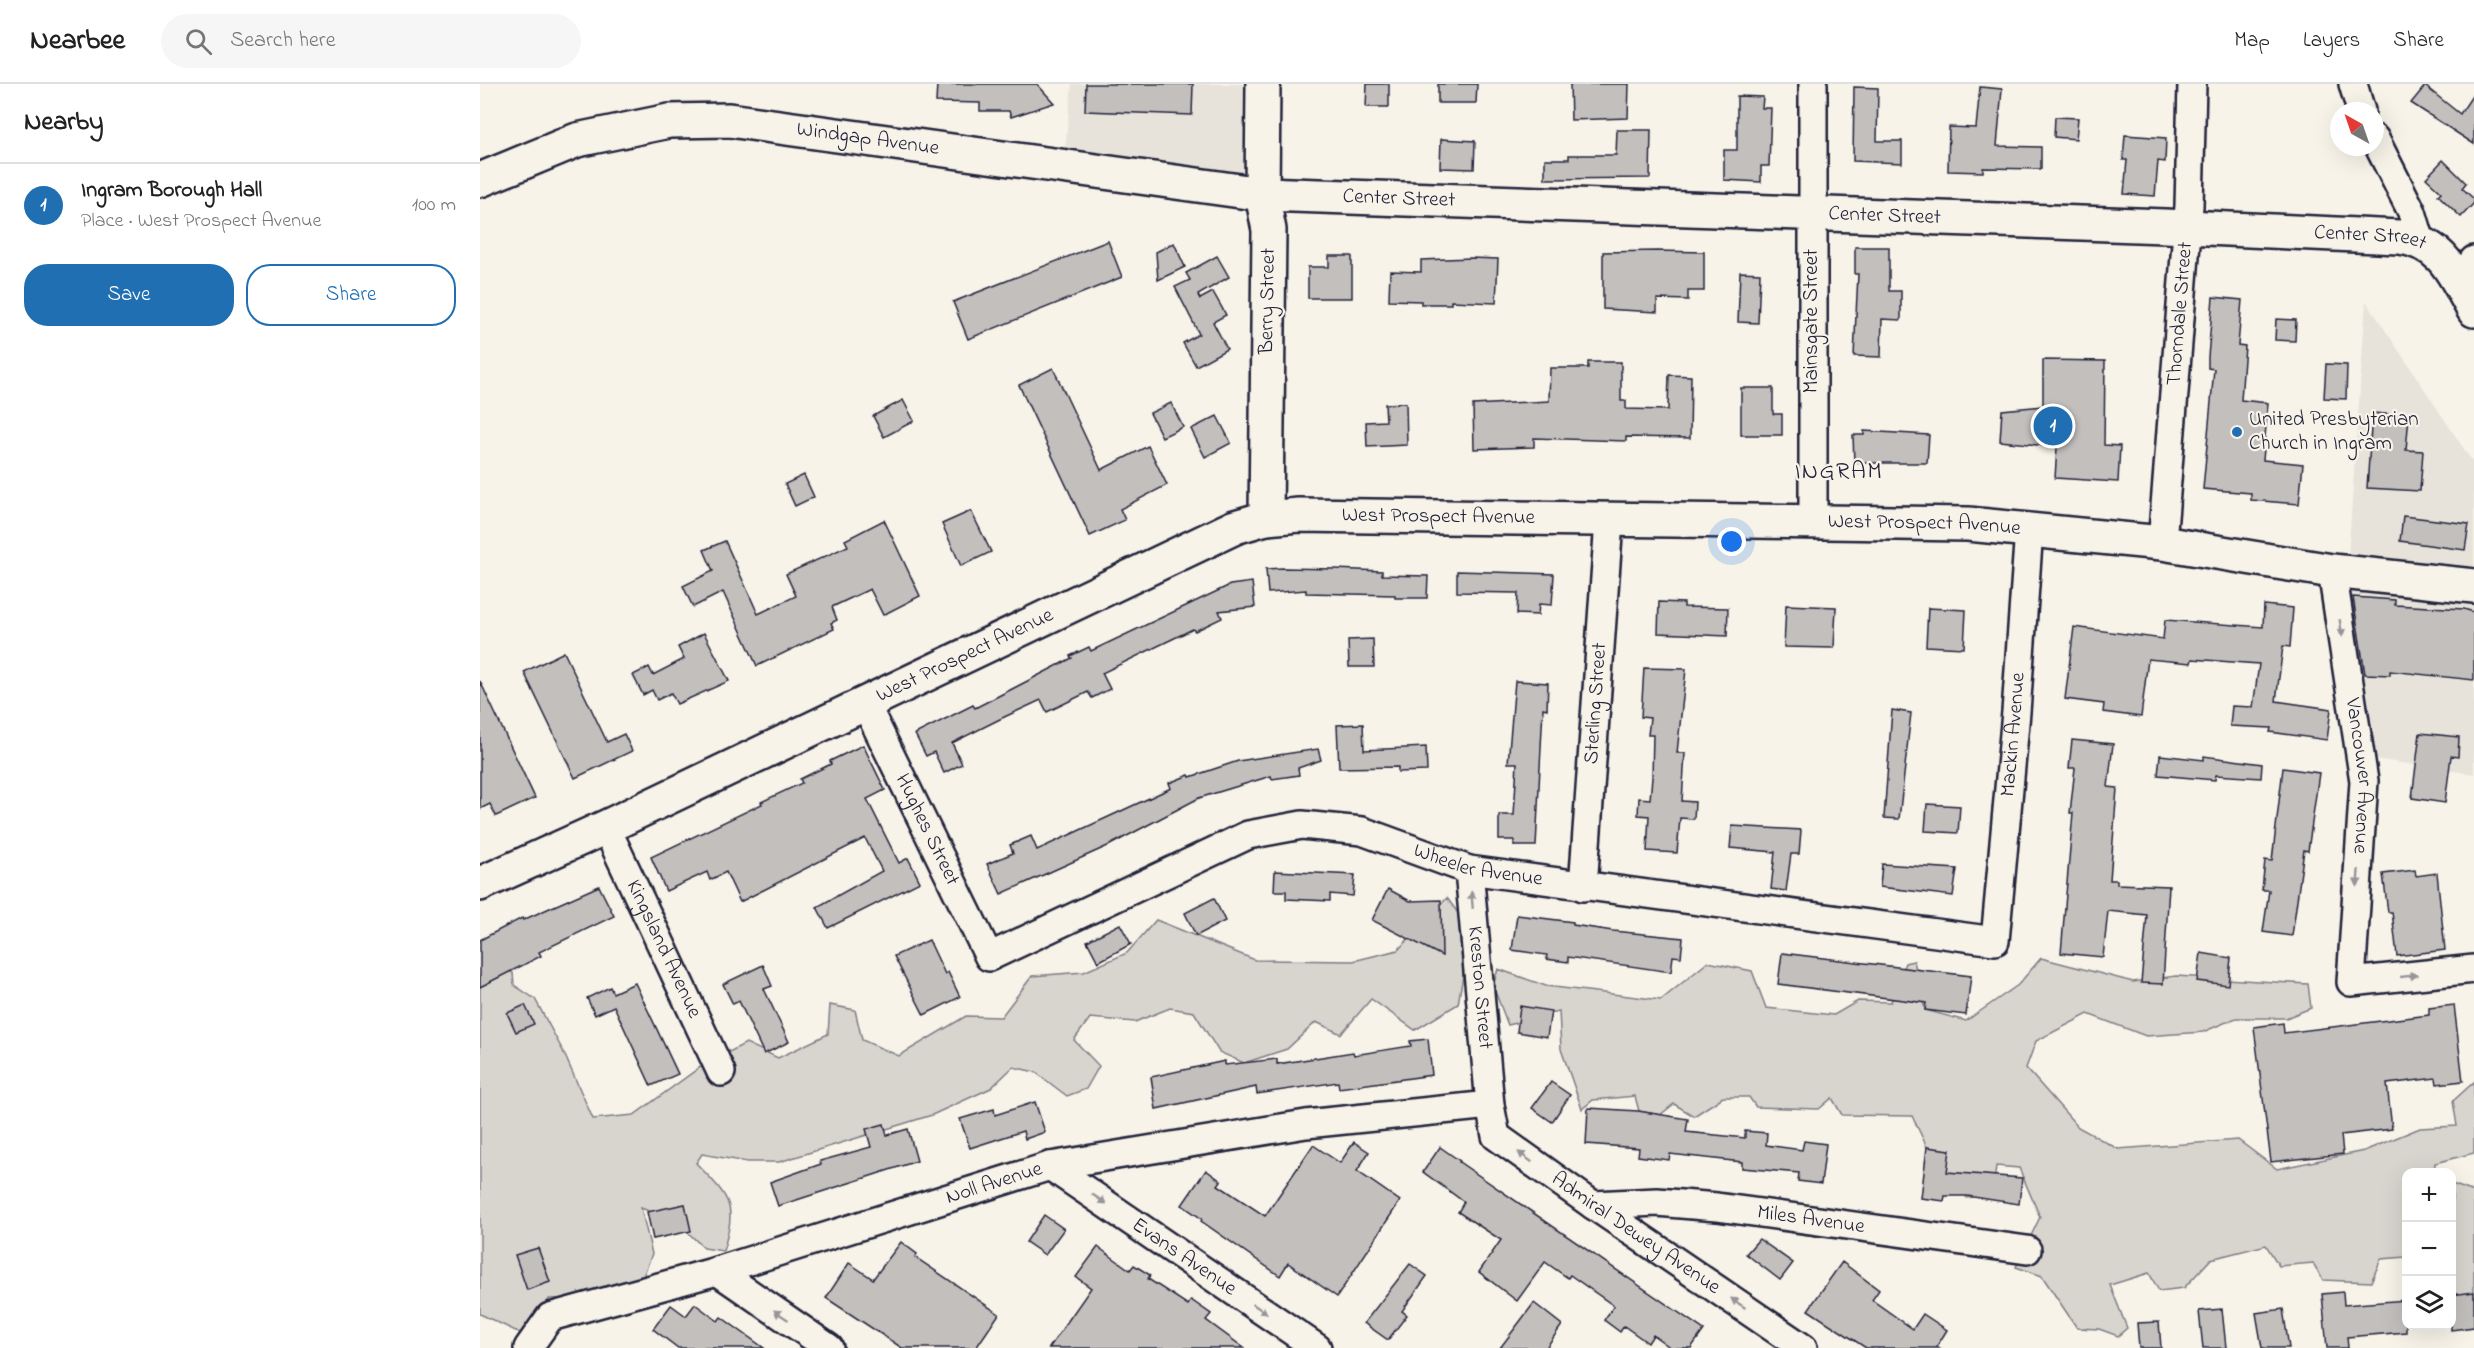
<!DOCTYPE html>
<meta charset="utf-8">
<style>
body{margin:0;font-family:"Indie Flower",sans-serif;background:#f6f6f6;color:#222}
.controls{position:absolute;right:18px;bottom:18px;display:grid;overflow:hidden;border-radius:12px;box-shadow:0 6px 24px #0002}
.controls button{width:54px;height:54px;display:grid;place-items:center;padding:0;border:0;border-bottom:2px solid #e0e0e0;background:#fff;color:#222;font:30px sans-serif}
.compass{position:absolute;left:1850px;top:18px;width:54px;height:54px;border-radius:50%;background:#fff;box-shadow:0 6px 24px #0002;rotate:320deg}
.you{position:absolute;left:1252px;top:458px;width:21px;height:21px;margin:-15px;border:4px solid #fff;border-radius:50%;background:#1a73e8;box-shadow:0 0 0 9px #1a73e833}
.badge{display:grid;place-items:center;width:39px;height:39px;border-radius:50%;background:#1f6fb2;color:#fff;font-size:20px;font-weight:700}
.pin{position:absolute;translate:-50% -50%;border:3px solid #fff;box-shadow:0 2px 6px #0006}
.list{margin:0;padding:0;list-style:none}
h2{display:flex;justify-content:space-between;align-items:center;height:78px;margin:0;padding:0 24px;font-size:26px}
h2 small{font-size:20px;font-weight:400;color:#767676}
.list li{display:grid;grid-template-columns:39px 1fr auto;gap:18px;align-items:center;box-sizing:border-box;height:84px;padding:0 24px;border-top:2px solid #e0e0e0}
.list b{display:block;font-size:22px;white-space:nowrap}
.list p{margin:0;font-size:20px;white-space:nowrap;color:#767676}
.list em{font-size:20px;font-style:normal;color:#767676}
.actions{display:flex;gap:12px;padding:18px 24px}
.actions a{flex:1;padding:14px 0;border:2px solid #1f6fb2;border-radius:24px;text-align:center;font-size:21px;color:#1f6fb2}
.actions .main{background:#1f6fb2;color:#fff}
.icon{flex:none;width:33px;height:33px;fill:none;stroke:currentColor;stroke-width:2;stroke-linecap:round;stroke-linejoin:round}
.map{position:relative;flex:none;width:1994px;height:1264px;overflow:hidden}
header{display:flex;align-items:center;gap:36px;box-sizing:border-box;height:84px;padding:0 30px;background:#fff;border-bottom:2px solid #e0e0e0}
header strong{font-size:28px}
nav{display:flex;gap:33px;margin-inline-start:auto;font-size:21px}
.search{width:420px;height:54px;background:#f6f6f6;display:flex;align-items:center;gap:15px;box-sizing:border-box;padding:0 21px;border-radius:33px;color:#767676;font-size:22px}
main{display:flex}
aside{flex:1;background:#fff}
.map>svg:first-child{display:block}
.built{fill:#e7e3db}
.green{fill:#d8d5cf;stroke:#7d7c85;stroke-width:1.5}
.building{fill:#c2bfbd;stroke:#22223b;stroke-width:1.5}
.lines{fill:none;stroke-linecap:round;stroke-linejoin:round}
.minor-casing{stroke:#22223b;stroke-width:32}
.tertiary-casing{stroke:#22223b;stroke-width:38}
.primary-casing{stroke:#22223b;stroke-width:38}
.minor{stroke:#f7f3e8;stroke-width:27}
.tertiary{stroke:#f7f3e8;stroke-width:33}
.primary{stroke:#f7f3e8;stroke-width:33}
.oneway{fill:#97959a}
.poi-dot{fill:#1f6fb2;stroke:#f7f3e8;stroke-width:2}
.labels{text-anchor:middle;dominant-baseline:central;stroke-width:4.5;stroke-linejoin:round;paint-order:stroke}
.street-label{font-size:21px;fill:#22223b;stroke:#f7f3e8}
.poi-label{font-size:21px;fill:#22223b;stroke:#f7f3e8;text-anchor:start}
.quarter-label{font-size:24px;letter-spacing:1.5px;fill:#22223b;stroke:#f7f3e8}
</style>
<header>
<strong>Nearbee</strong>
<div class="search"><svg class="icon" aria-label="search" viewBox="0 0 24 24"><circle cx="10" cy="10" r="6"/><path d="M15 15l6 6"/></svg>Search here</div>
<nav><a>Map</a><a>Layers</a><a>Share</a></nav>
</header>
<main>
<aside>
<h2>Nearby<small></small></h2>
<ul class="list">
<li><span class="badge">1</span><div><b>Ingram Borough Hall</b><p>Place · West Prospect Avenue</p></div><em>100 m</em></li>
</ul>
<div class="actions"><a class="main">Save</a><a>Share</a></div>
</aside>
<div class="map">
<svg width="1994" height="1264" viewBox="0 0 1994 1264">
<rect width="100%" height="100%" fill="#f7f3e8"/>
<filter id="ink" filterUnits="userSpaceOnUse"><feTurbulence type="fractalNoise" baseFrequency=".0167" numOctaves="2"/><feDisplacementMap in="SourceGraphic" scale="12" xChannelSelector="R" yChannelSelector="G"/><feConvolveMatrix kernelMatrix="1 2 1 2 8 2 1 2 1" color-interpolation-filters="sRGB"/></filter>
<g filter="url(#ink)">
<g class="built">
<polygon points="592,0 783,0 782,110 583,83"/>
<polygon points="1886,217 1994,380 1994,690 1882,673 1867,488"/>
</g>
<g class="green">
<path d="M 967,814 L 981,833 L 984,886 L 978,920 L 935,946 L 891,915 L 861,950 L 836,938 L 807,965 L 764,979 L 739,968 L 714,928 L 690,924 L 655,938 L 610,934 L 594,956 L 619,982 L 606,1005 L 587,1012 L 555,988 L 533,983 L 511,1004 L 452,1031 L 299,1078 L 267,1078 L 222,1070 L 216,1079 C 249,1114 258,1118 243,1167 L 224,1164 L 197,1138 L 161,1124 L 172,1170 L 160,1200 L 104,1214 L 69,1215 L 62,1230 L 42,1250 L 0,1230 L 0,892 L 21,882 L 33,889 L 34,901 L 55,915 L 83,967 L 113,1035 L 154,1031 L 219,984 L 266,959 L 298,974 L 348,950 L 350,921 L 375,926 L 382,956 L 419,972 L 486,932 L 521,933 L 552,892 L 604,888 L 647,869 L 676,836 L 775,876 L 873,877 L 918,866 Z"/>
<polygon points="1561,874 1653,898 1696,892 1828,900 1831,924 1806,934 1756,934 1723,948 1666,952 1608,930 1556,957 1546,984 1598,1043 1638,1065 1758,1056 1797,1085 1884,1067 1940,1044 1977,1042 1973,1017 1994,998 1994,1069 1955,1079 1954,1088 1926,1088 1926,1173 1901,1175 1891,1198 1843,1196 1833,1179 1799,1182 1786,1161 1731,1175 1704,1204 1679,1207 1669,1189 1630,1201 1647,1244 1638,1252 1619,1245 1597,1244 1562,1192 1536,1183 1560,1133 1539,1084 1516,1082 1513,1109 1487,1114 1447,1063 1432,1032 1362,1031 1352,1014 1339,1025 1276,1023 1269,1013 1243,1013 1214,1032 1194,1020 1180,1031 1159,1027 1155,1012 1113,1016 1102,1025 1081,965 1079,927 1028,941 1013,902 1018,885 1066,902 1181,916 1228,878 1272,887 1286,924 1354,931 1378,917 1411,918 1425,879 1434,877 1445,926 1486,937 1538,901"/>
<polygon points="1972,1100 1994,1108 1994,1215 1972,1211"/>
</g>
<g class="building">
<polygon points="457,0 557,0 574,19 531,33 529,27 500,27 500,19 456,18"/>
<polygon points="606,0 713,0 712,31 605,27"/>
<polygon points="887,0 909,0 909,23 886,23"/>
<polygon points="958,0 997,0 996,19 958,19"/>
<polygon points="1090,0 1149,0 1148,34 1091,36"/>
<polygon points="1945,2 1980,30 1994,9 1994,60 1931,19"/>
<polygon points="1374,3 1398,4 1397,57 1422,57 1422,79 1373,77"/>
<polygon points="1500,3 1522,5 1517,62 1561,63 1561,85 1503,84 1503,88 1468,87 1469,43 1496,44"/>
<polygon points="1257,12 1283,13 1282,24 1291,24 1289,82 1281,82 1281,98 1244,96 1244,66 1257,66"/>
<polygon points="1575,33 1598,34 1596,55 1574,53"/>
<polygon points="1137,46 1171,46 1170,94 1065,95 1065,75 1089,75 1089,71 1136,71"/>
<polygon points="1645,51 1686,54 1685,78 1678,77 1675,112 1644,110 1647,76 1643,76"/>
<polygon points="961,55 995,57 994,85 960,84"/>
<polygon points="1963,76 1986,99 1982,104 1994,115 1994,119 1981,133 1958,111 1961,108 1946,94"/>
<polygon points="628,157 642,193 488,255 473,218"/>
<polygon points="694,159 705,183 678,196 676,168"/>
<polygon points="1375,163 1409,163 1409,207 1421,207 1421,236 1402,235 1401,273 1374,272 1378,190 1375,190"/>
<polygon points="1177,167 1224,168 1224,207 1208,207 1208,216 1177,215 1177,228 1123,225 1123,168"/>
<polygon points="737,172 749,193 718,211 720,215 733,208 746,231 733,238 747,265 716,282 703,259 719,250 695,203 710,196 706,189"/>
<polygon points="849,172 872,172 872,214 828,214 828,183 849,183"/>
<polygon points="991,174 1018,175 1016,219 971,217 971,220 941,220 941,217 909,216 910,187 941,188 941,176"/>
<polygon points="1260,188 1280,189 1278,239 1258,238"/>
<polygon points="1733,213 1762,216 1758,261 1765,262 1761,316 1788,319 1783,376 1823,380 1819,420 1771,416 1771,409 1723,405 1734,285 1728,284 1728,273"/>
<polygon points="1796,235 1816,236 1815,257 1795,256"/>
<polygon points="1563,276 1625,277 1624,361 1640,362 1638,398 1575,394 1577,363 1520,357 1522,326 1563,322"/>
<polygon points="1108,278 1141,278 1141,317 1146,317 1146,325 1188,326 1189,291 1211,292 1210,354 1146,353 1146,357 1054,354 1054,363 994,365 993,321 1069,317 1070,284 1108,284"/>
<polygon points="1846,280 1867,281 1866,315 1844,314"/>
<polygon points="573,284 621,386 668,362 687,401 640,425 645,436 610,452 539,301"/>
<polygon points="1261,304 1293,304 1293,330 1302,330 1302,351 1261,351"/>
<polygon points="423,316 434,337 404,353 393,332"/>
<polygon points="691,319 703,343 682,353 670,329"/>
<polygon points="926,319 927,361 887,363 886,338 906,337 905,320"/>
<polygon points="1892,329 1929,332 1926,366 1943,367 1940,407 1887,404"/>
<polygon points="737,332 751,359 725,373 711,345"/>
<polygon points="1384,347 1449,351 1447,379 1374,379 1373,351 1384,351"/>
<polygon points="324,391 334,413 315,422 305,400"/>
<polygon points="491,427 511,468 481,482 462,440"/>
<polygon points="1923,432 1989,440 1985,466 1920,457"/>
<polygon points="404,436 440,512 403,531 390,505 352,523 357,536 351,539 354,545 277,582 243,508 213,523 203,502 233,487 224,466 245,457 278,530 316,512 306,490 368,462 365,456"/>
<polygon points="803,484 854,485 902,487 902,491 948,492 947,514 915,514 915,511 826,509 826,506 788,509 786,485"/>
<polygon points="977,487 1074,490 1072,521 1059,520 1058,531 1037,530 1038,509 977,508"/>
<polygon points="772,498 775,523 739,527 742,534 715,547 713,545 622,589 630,605 612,614 608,608 567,628 561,616 520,635 472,659 482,680 464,689 454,668 446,672 435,650 493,621 495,624 532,605 592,574 590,572 609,563 611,567 750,501"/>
<polygon points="1873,513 1915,516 1915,521 1984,525 1994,528 1994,596 1910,587 1910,591 1885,590"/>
<polygon points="1179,518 1204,519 1204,523 1248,524 1247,552 1178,549"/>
<polygon points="1306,521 1356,523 1354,564 1304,563"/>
<polygon points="1784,521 1813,524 1810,563 1803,562 1796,617 1851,625 1847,656 1790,648 1791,644 1750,642 1752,622 1773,623 1779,580 1712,575 1711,579 1668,575 1661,633 1623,628 1624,620 1585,615 1594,543 1683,555 1685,536 1783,543"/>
<polygon points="1448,524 1486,526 1484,564 1446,562"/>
<polygon points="224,549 249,597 197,620 191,609 177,616 172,606 163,611 153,591 169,583 173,591 204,575 198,563"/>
<polygon points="893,555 894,583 869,583 868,556"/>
<polygon points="84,568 127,658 144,650 152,667 95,694 44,588"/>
<polygon points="1164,584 1206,585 1197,669 1205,669 1202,717 1215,718 1214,735 1200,734 1197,769 1167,767 1169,732 1158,731 1159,714 1170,715 1172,694 1173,651 1168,651 1170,634 1161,633"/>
<polygon points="0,597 55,714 16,732 10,720 0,725"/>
<polygon points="1035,597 1068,599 1067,625 1063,624 1056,762 1034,762 1034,756 1019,756 1019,731 1034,731 1037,679 1028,679"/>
<polygon points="1412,626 1431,629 1419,735 1404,734"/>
<polygon points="883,640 884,666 946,663 947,687 918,688 918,683 859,684 857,641"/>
<polygon points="1940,649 1979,653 1978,673 1971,672 1965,719 1932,714"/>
<polygon points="1592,656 1633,660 1628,703 1637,704 1630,796 1637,796 1637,800 1689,802 1683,900 1661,899 1667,831 1628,827 1623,873 1581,869 1593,729 1590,729 1595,684 1589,684"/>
<polygon points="383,661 405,706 387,715 419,779 428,774 440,798 348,844 337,823 402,787 385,754 260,818 246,788 230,796 227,788 186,807 171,773 282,720 281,718 322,699 320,695 351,680 350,677"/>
<polygon points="838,665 841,676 818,684 819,691 792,695 791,692 719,714 630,761 521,810 507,780 533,769 530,761 551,752 557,766 691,704 689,699 709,691 710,693 758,677"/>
<polygon points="1680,671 1724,676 1724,672 1782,680 1781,694 1736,691 1735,696 1678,691"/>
<polygon points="1803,684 1839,689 1828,767 1824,766 1812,852 1783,848 1789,806 1782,806 1785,776 1792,777"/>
<polygon points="1447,720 1480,722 1478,749 1445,747"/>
<polygon points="1252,742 1321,746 1319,770 1311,770 1306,807 1291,805 1295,768 1250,764"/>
<polygon points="1402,780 1477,785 1473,812 1400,803"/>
<polygon points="1935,786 1936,792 1957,789 1965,866 1917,872 1912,828 1908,828 1903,790"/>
<polygon points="795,787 875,791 873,812 850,810 850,817 806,815 806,807 794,807"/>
<polygon points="119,802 134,832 59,868 61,872 0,903 0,856 42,834 43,836"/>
<polygon points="908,805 930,817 961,816 962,872 892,836"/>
<polygon points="734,814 745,837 716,852 705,829"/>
<polygon points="1037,831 1093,838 1093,841 1133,847 1203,854 1201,873 1193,872 1191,888 1088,873 1088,878 1066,875 1067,871 1032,866"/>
<polygon points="640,840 651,860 618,878 607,857"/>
<polygon points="449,856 465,890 468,888 480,913 444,931 414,872"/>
<polygon points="1302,869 1491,892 1486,931 1445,926 1446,919 1298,900"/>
<polygon points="1721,869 1751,874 1748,901 1717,897"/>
<polygon points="283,881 292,902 284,905 309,958 284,970 259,917 253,920 243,900"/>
<polygon points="155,899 198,990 171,1002 134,922 115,931 107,914 130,903 133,909"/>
<polygon points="45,921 54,940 36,948 27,929"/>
<polygon points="1974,921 1983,997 1957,1000 1956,994 1907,1000 1912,1045 1861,1051 1863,1070 1791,1078 1774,943 1803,939 1804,949 1949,931 1949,924"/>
<polygon points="1040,922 1071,927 1067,953 1037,948"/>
<polygon points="948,955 952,991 859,1004 858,998 777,1010 776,1003 676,1025 671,993 745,977 745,981 797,975 797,980 873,968 874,971 931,962 930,957"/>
<polygon points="1071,998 1090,1011 1072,1038 1052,1024"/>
<polygon points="555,1018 565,1048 545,1055 543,1047 490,1064 480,1035 514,1025 515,1031"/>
<polygon points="1108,1024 1158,1027 1208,1035 1206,1048 1265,1054 1265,1047 1287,1049 1286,1061 1322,1066 1324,1057 1346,1060 1341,1100 1318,1097 1319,1089 1262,1084 1262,1078 1190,1070 1189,1076 1158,1072 1159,1064 1106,1060"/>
<polygon points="404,1040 407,1051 428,1045 437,1077 298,1122 290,1098 341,1080 340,1077 391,1063 386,1045"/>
<polygon points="874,1058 889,1068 877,1087 920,1117 857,1213 808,1179 800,1192 721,1137 722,1135 702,1121 726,1086 741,1097 738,1101 785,1132 833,1061 860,1079"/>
<polygon points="960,1063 980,1077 979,1078 1224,1246 1211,1264 1191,1264 1173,1251 1168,1259 1144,1242 1140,1248 1124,1236 1134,1222 1090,1191 1088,1194 1065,1178 1037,1217 999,1188 1021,1156 978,1128 984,1118 943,1088"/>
<polygon points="1447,1063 1470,1066 1467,1088 1542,1094 1539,1120 1487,1112 1465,1112 1464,1117 1441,1114"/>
<polygon points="205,1120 211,1147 173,1155 167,1128"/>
<polygon points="564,1131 584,1145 565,1171 546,1158"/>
<polygon points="1279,1155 1313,1179 1300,1196 1266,1170"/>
<polygon points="421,1158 437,1170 435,1173 519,1230 496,1264 422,1264 346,1214 369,1179 393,1195"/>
<polygon points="618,1163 650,1186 654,1181 670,1191 668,1195 708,1221 711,1216 731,1230 726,1236 764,1264 569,1264 611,1204 596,1193"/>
<polygon points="58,1164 70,1198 47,1206 35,1171"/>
<polygon points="1362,1178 1399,1206 1392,1216 1433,1245 1443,1230 1467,1246 1457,1262 1460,1264 1386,1264 1328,1226"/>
<polygon points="930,1180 947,1192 922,1227 927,1231 908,1256 884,1239"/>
<polygon points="1863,1208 1864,1221 1926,1216 1926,1248 1867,1253 1868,1264 1847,1264 1842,1210"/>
<polygon points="1994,1208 1994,1243 1971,1246 1971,1211"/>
<polygon points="1054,1219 1082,1241 1066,1264 1020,1264"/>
<polygon points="215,1220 238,1237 241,1233 284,1264 198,1264 173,1245 191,1221 206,1232"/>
<polygon points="1742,1225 1746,1264 1723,1264 1719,1227"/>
<polygon points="1803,1225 1809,1264 1782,1264 1776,1229"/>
<polygon points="1679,1238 1681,1264 1659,1264 1657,1239"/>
</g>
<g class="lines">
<defs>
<g id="minor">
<polyline points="1873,0 1881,27"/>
<polyline points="1895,55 1932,128 1941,158"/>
<polyline points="1978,199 1994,176"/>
<polyline points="1333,439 1333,0"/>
<path id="s1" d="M 1682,459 L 1709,122 L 1712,0"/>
<path id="s2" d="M 1852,487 L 1884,697 L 1871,898 L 1994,885"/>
<path id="s3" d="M 385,619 L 509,873 L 768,751 L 822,741 L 882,747 L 989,786 L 1515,857 L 1536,628 L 1549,445"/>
<path id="s4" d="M 126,743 L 241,988"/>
<path id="s5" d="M 989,786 L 1010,1021 L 1016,1052 L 1113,1121 L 1323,1264"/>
<path id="s6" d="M 1103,803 L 1129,437"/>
<path id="s7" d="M 570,1082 L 837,1264"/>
<path id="s8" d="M 1113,1121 L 1177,1118 L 1237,1123 L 1547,1166"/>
<polyline points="237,1187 349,1264"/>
<path id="s9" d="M 48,1264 L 70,1233 L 237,1187 L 570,1082 L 826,1040 L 1010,1021"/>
</g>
<g id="tertiary">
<polyline points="783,0 782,110 789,146 786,434"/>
<path id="s10" d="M 0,800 L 126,743 L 755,443 L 786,434 L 819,431 L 1488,440 L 1682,459 L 1852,487 L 1994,502"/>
</g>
<g id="primary">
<path id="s11" d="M 0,96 L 97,56 L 189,37 L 249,36 L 782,110 L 1685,142 L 1919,153 C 1964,159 1974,191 1994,226"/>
</g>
</defs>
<use href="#minor" class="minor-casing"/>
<use href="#tertiary" class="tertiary-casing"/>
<use href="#primary" class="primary-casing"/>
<use href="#minor" class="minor"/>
<use href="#tertiary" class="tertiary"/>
<use href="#primary" class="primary"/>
</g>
<defs><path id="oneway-solid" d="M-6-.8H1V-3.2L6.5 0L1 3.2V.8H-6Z" transform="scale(1.5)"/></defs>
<g class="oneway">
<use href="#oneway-solid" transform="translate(1861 544) rotate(81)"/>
<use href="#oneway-solid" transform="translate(1878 794) rotate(94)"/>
<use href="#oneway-solid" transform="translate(992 816) rotate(-95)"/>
<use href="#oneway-solid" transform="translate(1929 892) rotate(-6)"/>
<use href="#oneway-solid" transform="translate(1045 1073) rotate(-144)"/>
<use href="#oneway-solid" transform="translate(619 1115) rotate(34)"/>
<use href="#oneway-solid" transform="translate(1258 1219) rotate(-146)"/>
<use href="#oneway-solid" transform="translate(780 1225) rotate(34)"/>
<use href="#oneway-solid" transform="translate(301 1231) rotate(-146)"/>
</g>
</g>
<circle class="poi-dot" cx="1757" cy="348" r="6"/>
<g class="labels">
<g class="street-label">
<text stroke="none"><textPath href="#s11" startOffset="399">Windgap Avenue</textPath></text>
<text stroke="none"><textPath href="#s11" startOffset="934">Center Street</textPath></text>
<text stroke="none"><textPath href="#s11" startOffset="1420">Center Street</textPath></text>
<text stroke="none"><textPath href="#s11" startOffset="1906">Center Street</textPath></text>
<text transform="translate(788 217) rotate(-89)">Berry Street</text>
<text stroke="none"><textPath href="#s1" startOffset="230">Thorndale Street</textPath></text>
<text transform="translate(1332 237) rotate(-90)">Mainsgate Street</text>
<text stroke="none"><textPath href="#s10" startOffset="1040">West Prospect Avenue</textPath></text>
<text stroke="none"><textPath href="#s10" startOffset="1526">West Prospect Avenue</textPath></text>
<text stroke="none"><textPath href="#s10" startOffset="536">West Prospect Avenue</textPath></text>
<text stroke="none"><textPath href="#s6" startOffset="184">Sterling Street</textPath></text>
<text stroke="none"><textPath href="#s3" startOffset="1536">Mackin Avenue</textPath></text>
<text stroke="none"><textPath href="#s2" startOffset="207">Vancouver Avenue</textPath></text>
<text stroke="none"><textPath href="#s3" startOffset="141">Hughes Street</textPath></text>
<text stroke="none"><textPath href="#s3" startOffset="806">Wheeler Avenue</textPath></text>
<text stroke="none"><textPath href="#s4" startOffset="135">Kingsland Avenue</textPath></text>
<text stroke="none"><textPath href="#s5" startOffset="118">Kreston Street</textPath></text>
<text stroke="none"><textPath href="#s9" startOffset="502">Noll Avenue</textPath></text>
<text stroke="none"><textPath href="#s8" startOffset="219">Miles Avenue</textPath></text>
<text stroke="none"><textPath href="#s5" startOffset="438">Admiral Dewey Avenue</textPath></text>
<text stroke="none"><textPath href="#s7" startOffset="162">Evans Avenue</textPath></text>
</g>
<g class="poi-label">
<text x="1769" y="336">United Presbyterian<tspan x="1769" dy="24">Church in Ingram</tspan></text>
</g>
<g class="quarter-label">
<text x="1359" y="388">INGRAM</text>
</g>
</g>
</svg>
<div class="controls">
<button>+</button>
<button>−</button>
<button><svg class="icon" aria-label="layers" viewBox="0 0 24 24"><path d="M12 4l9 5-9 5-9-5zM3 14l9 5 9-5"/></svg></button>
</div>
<svg class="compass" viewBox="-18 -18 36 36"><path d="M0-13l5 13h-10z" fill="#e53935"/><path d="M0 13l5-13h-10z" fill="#767676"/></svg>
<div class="you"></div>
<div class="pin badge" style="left:1573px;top:342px">1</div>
</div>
</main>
